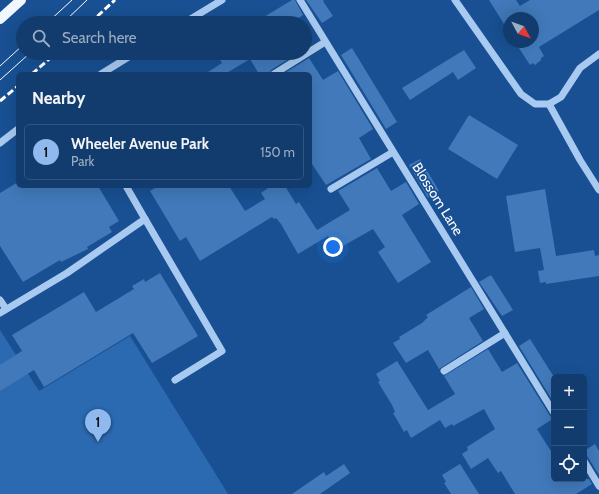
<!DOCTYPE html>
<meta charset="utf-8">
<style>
body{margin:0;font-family:Cabin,sans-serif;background:#1b4373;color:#f1f3f6}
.controls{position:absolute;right:12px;bottom:12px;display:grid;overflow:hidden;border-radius:6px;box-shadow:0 4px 16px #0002}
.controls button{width:36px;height:36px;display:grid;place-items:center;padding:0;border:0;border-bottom:1px solid #315681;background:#123c6e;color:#f1f3f6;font:20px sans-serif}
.compass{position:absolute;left:503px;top:12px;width:36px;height:36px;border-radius:50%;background:#123c6e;box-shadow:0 4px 16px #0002;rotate:131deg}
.you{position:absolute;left:333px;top:247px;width:14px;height:14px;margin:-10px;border:3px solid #fff;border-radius:50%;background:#1a73e8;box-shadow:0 0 0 6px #1a73e833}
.badge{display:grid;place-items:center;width:26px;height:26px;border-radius:50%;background:#90b9f0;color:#111;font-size:13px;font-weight:700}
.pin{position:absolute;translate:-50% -33px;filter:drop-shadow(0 1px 2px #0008)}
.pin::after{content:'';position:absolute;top:21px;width:14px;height:12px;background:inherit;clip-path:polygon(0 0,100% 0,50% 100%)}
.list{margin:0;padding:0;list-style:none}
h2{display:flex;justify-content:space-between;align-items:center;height:52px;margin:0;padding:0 16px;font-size:17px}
h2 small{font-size:13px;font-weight:400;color:#9cadc2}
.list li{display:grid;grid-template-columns:26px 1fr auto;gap:12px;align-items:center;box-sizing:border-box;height:56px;margin:0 8px 8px;padding:0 8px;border:1px solid #315681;border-radius:6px}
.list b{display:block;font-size:15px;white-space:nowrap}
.list p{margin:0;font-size:13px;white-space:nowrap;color:#9cadc2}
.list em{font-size:13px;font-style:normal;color:#9cadc2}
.icon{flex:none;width:22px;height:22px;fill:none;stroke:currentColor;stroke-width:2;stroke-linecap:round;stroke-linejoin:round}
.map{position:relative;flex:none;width:599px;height:494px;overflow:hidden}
.search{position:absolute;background:#123c6e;box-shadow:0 4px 16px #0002;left:16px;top:16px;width:296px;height:44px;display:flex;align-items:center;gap:10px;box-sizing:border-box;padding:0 14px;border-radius:22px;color:#9cadc2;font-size:15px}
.panel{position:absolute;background:#123c6e;box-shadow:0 4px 16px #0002;left:16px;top:72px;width:296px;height:116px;border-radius:6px}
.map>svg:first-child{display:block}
.green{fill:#2b6ab1}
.building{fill:#4179ba}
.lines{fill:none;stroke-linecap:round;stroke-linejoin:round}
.minor{stroke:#a8caf0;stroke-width:7}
.major{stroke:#f1f7ff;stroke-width:10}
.tram{stroke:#fff;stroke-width:1}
.rail{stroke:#fff;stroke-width:3;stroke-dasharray:7 3;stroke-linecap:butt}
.labels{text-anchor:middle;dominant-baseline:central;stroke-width:3.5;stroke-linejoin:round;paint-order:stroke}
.street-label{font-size:14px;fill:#fff;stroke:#185093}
</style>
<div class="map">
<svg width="599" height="494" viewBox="0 0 599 494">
<rect width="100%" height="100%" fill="#185093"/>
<polygon class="green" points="0,330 39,391 130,336 228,494 0,494"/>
<g class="building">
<polygon points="292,0 295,0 303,15 291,23 254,23"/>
<polygon points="306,0 324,0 323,1 333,16 322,23"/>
<polygon points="489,0 516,0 520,6 530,0 599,0 599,10 539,47 544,56 541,58 541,60 535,65 533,63 530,65 515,42 533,42 533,18 509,18 509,32"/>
<polygon points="352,48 397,122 386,129 341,55"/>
<polygon points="464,50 476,68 458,80 453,72 410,100 402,88"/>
<polygon points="216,53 298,53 271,70 269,74 259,74 250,59 225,74 205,74 222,63"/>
<polygon points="309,58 323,80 338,71 373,129 359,138 371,159 326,185 310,161 310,74 283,74"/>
<polygon points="469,115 518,145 497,179 448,149"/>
<polygon points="420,159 439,191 428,198 409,165"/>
<polygon points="377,168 391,191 406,182 419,204 402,215 431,262 398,283 378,252 385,247 373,229 343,246 341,243 335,247 328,236 298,254 281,224 276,218 274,219 272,217 200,261 186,237 180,241 150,191 158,186 229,186 245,211 265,199 261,193 271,186 285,186 296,204 299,202 317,230 350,210 338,191"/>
<polygon points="18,182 18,186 98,186 119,221 109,227 112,232 87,247 88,249 61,262 60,260 23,282 0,246 0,193"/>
<polygon points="545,189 556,256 594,250 595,256 599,255 599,276 546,284 546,282 540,283 538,271 544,270 540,248 515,252 506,196"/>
<polygon points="160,273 198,336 152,363 133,333 44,387 34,370 0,391 0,365 22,351 12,335 84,292 96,312 134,289 132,286 144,279 145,282"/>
<polygon points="491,275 513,310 502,316 479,282"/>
<polygon points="471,287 484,309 469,318 483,341 439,369 428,350 406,363 393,343 400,339 399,337 422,323 428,317 426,315"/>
<polygon points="530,339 554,377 554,403 519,346"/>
<polygon points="488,349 502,372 517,363 550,416 554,418 537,429 554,456 554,479 589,479 592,484 576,494 515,494 501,471 498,473 488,458 471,469 462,454 468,450 467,447 495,429 484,409 453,426 452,424 445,428 440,420 411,438 407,430 404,432 393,413 395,412 392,405 378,382 380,381 376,374 397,361 428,410 455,394 444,376"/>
<polygon points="595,444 599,451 599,475 584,451"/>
<polygon points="344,464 350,473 320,494 292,494 324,472 326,476"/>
<polygon points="460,464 479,494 451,494 444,483 446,482 442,475"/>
</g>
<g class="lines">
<g class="minor">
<polyline points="300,0 554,413"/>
<polyline points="455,0 521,94 535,104 549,104 561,97 580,68 599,54"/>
<polyline points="184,23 222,0"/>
<polyline points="101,74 135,53"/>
<polyline points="274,74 325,42"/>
<polyline points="549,104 580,160 599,190"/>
<polyline points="0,143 18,129"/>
<polyline points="331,189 393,152"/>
<polyline points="145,219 222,351 175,380"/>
<polyline points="0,300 6,309"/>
<polyline points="0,313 67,273 145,219 126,186"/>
<polyline points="444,371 505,333"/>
<polyline points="584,461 599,486"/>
</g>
<polyline class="major" points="0,19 21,0"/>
<g class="tram">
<polyline points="47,23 72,0"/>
<polyline points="63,23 87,0"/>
<polyline points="0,66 23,45"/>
<polyline points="0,80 30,53"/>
</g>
<g class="rail">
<polyline points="90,23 115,0"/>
<polyline points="32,74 56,53"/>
<polyline points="0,101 18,86"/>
</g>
</g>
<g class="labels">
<g class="street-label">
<text transform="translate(438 199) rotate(58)">Blossom Lane</text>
</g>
</g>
</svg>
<div class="controls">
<button>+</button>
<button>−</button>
<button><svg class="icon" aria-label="locate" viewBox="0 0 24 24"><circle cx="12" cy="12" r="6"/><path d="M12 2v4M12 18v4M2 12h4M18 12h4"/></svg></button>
</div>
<svg class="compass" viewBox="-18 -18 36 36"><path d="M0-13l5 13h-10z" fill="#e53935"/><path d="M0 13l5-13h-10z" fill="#9cadc2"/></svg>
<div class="you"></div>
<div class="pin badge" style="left:98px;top:442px">1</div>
<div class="search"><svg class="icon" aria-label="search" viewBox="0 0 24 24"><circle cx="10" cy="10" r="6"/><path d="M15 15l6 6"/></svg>Search here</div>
<section class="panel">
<h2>Nearby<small></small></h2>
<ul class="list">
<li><span class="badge">1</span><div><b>Wheeler Avenue Park</b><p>Park</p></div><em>150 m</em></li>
</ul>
</section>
</div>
